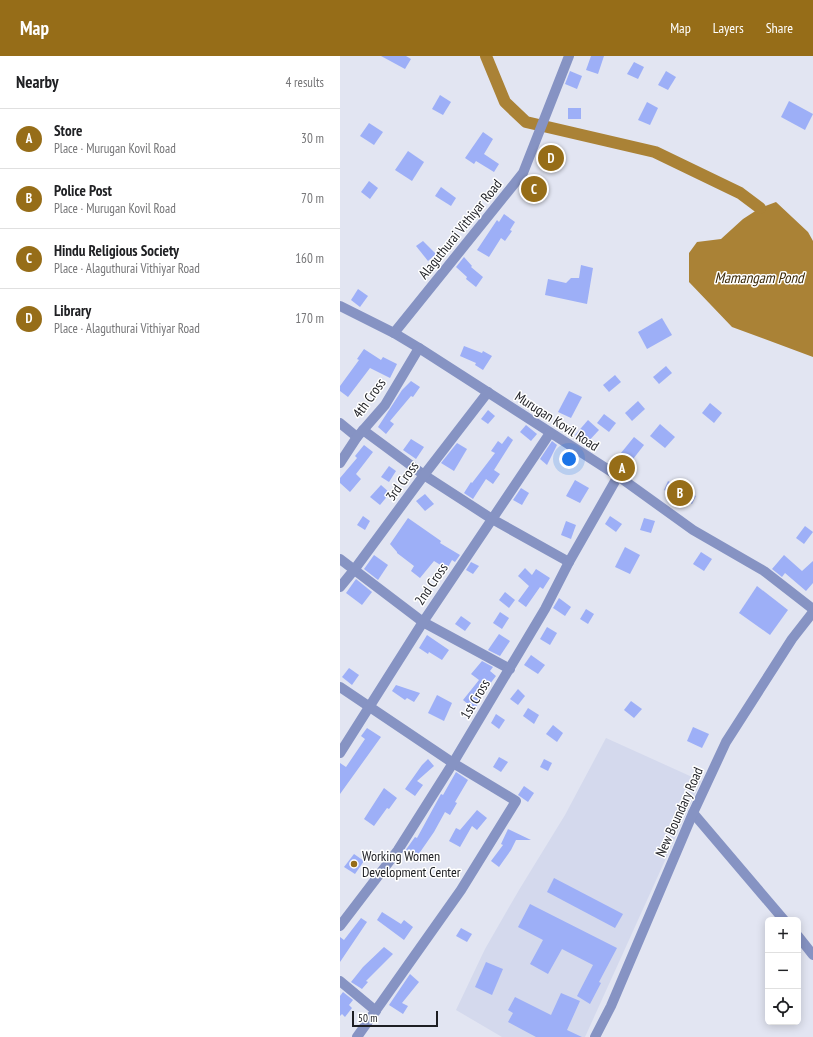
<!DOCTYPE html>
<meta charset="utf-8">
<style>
body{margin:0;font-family:"PT Sans Narrow",sans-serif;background:#f2f2f2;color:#202124}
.controls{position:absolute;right:12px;bottom:12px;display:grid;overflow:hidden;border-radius:6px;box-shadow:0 2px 10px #0003}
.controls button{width:36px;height:36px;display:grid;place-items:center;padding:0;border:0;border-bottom:1px solid #e0e0e0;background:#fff;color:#202124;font:20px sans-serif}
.scale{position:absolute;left:12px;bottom:10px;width:86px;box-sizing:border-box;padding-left:4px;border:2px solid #1d1e23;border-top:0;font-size:11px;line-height:14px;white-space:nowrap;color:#1d1e23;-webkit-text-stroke:3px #fff;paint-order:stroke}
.you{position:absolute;left:229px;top:403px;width:14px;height:14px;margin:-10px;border:3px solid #fff;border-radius:50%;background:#1a73e8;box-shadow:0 0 0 6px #1a73e833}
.badge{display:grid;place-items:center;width:26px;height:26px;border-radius:50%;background:#966d18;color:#fff;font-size:13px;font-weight:700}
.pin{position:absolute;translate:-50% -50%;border:2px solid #fff;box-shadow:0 1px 4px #0006}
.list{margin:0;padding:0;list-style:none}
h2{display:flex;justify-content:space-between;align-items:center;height:52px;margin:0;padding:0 16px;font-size:17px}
h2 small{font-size:13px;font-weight:400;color:#757577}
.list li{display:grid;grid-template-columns:26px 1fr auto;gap:12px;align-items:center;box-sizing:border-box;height:60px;padding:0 16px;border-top:1px solid #e0e0e0}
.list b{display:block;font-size:15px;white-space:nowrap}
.list p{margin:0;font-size:13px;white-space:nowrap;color:#757577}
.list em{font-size:13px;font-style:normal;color:#757577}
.icon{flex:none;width:22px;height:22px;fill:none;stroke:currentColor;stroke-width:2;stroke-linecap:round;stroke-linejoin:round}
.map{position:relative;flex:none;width:473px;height:981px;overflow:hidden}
header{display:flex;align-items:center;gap:24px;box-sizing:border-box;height:56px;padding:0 20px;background:#966d18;color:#fff}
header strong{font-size:19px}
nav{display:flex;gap:22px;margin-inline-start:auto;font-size:14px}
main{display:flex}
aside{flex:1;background:#fff}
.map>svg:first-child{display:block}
.built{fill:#d4d9ed}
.water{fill:#aa8236}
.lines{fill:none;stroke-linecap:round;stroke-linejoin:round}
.canal{stroke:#aa8236;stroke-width:12}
.building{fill:#9daff7}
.minor{stroke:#8693c3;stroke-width:10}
.tertiary{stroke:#8693c3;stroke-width:10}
.poi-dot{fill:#966d18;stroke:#fff;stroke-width:1.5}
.labels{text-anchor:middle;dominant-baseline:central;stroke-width:3;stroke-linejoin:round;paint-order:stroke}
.street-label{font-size:14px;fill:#1d1e23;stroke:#fff}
.poi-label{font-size:14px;fill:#1d1e23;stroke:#fff;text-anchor:start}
.water-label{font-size:15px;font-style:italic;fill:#3c2a09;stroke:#fff}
</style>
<header>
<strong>Map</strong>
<nav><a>Map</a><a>Layers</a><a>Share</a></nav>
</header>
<main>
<aside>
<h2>Nearby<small>4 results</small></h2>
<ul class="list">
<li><span class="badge">A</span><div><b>Store</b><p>Place · Murugan Kovil Road</p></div><em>30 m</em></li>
<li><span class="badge">B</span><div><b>Police Post</b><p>Place · Murugan Kovil Road</p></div><em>70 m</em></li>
<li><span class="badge">C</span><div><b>Hindu Religious Society</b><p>Place · Alaguthurai Vithiyar Road</p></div><em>160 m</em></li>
<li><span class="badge">D</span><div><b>Library</b><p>Place · Alaguthurai Vithiyar Road</p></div><em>170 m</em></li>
</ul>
</aside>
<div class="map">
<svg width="473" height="981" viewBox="0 0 473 981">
<rect width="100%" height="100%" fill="#e2e5f2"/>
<polygon class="built" points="266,682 361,725 245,981 162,981 116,954 145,893 179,834 225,759"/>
<polygon class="water" points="436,146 468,176 473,185 473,301 392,271 349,226 349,197 357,186 381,183 403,163 420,152"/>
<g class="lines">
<polyline class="canal" points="146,0 165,46 186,66 315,96 400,137 420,152"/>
</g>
<g class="building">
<polygon points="41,0 66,0 71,3 65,13"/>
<polygon points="251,0 264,0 258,18 246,14"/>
<polygon points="294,6 304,11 298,23 287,18"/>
<polygon points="230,15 242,20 237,33 225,28"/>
<polygon points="326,15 336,21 328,34 318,29"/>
<polygon points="100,39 111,46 103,59 92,53"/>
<polygon points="449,45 473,58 465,74 441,61"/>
<polygon points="307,46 318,52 310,69 298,64"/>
<rect x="228" y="52" width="13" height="11"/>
<polygon points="29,67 43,76 34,89 20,80"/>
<polygon points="143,76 153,83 144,98 159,108 154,116 136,105 134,108 125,102"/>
<polygon points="208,94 219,98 214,111 203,107"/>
<polygon points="68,95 84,106 72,125 55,114"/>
<polygon points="29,125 38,132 30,143 21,136"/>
<polygon points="101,131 116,142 111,150 95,140"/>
<polygon points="164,158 175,166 170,174 172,175 165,185 161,182 149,201 137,194 157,164 159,166"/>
<polygon points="83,185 96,198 88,205 76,190"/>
<polygon points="124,201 132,210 131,211 143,221 136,231 126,223 127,221 116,211"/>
<polygon points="241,209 253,212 247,248 205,239 208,223 226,227 231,222 239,222"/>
<polygon points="18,233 28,240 20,251 11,244"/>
<polygon points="322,262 332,279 307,293 298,276"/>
<polygon points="124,290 142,297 143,295 152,300 143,314 135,309 136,307 120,300"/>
<polygon points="24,293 41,304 43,301 57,308 50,322 30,312 8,341 0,335 0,330 19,304 17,303"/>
<polygon points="326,310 332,317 319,328 313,321"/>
<polygon points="275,319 281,326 269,336 263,329"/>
<polygon points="71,325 80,331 73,341 71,340 50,365 54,368 46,378 38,371 62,334"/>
<polygon points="229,335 242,341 231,362 218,356"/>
<polygon points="298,345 305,353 292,365 285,357"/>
<polygon points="370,347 382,357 374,367 362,357"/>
<polygon points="148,354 155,360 148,368 141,363"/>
<polygon points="264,358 276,367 269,376 257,367"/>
<polygon points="248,364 259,374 246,388 235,379"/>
<polygon points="320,368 335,381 325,392 310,380"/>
<polygon points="186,369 197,378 191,385 180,376"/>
<polygon points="168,380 173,384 154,414 160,418 153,428 146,423 133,443 124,437 131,426 132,427 155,397 151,395 158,385 162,388"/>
<polygon points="294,381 304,389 283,416 272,408"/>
<polygon points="71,383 84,391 76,403 63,394"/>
<polygon points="212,385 217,389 207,409 200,403"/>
<polygon points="117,387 127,393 114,415 101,407"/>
<polygon points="24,389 33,396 16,418 21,423 10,436 0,427 0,422 17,402 15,400"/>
<polygon points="49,410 56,415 49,426 41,421"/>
<polygon points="235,424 249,432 240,447 226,440"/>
<polygon points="328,425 356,440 352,448 324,434"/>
<polygon points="41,429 50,437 40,449 30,441"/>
<polygon points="181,432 189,437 182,449 173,444"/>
<polygon points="85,438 94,448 85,455 76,445"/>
<polygon points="23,460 30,465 25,474 17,469"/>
<polygon points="270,460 282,468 276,476 265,468"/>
<polygon points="68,462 101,485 100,487 120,499 115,506 112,504 107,513 94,505 80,522 71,515 74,510 57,497 57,496 50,488"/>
<polygon points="304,462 315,465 311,477 300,474"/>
<polygon points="226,465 236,469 231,483 221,479"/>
<polygon points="465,470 473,476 464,488 456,482"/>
<polygon points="285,491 300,499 290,518 275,511"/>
<polygon points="361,496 372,503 364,515 353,508"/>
<polygon points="34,499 48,509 38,524 24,513"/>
<polygon points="444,499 462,515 473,505 473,527 466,535 445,517 442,521 432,513"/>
<polygon points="131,506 139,510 133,518 126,514"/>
<polygon points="185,512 192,519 196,513 210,522 203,533 200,531 186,551 178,545 189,530 178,520"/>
<polygon points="16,523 32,536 22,549 6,537"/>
<polygon points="417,530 448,554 430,579 399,557"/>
<polygon points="165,536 175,544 169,552 159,544"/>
<polygon points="219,542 231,551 225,560 213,552"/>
<polygon points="246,553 254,558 248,568 240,563"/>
<polygon points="160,556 169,562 162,573 153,567"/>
<polygon points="121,560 131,567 125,575 115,568"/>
<polygon points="207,571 217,577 210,589 200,583"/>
<polygon points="159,578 170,585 160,600 148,594"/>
<polygon points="87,579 109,594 102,604 89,596 88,598 79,592"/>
<polygon points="191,599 205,609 198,618 184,609"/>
<polygon points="142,605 153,611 150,615 156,620 140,641 142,643 134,653 123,644 139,624 131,618"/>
<polygon points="9,612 19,619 12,629 2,621"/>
<polygon points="56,629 80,637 74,646 67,642 65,644 52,635"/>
<polygon points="178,633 185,640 178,649 170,643"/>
<polygon points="97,639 112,647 104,665 88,657"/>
<polygon points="291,645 302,653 294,662 284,654"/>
<polygon points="188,652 199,659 194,668 183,660"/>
<polygon points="156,658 165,664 159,673 151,667"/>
<polygon points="213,669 223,677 217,686 206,678"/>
<polygon points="353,671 369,678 362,692 347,685"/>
<polygon points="27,672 41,681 0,738 0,707 6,711 25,683 21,680"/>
<polygon points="159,701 168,706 161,716 153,711"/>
<polygon points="88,703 94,710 77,725 83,729 75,740 65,733 82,709"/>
<polygon points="204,703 212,707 208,715 200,711"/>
<polygon points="116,716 128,724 115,746 117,747 110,759 105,756 94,776 76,802 65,795 75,781 77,782 101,738 103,739"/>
<polygon points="184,730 194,737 188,746 178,739"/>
<polygon points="44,732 57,742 49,753 47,752 34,770 24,763"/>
<polygon points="137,754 147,762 137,774 132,770 120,791 109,785 116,772 120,774"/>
<polygon points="168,773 191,784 176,784 171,794 159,811 151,805 163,789 161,788"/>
<polygon points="14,798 24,805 15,818 4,811"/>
<polygon points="214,822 283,858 275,872 207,836"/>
<polygon points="190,848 277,892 259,926 261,927 250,948 237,940 253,909 222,893 208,918 190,908 203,884 178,871"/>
<polygon points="42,856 61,868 64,864 73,871 64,884 37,864"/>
<polygon points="21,862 27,866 0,906 0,881 4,884"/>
<polygon points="121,872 132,878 127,886 116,880"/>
<polygon points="44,891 53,898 26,925 28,926 22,933 11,926 23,911"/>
<polygon points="146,906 163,913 152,939 135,931"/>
<polygon points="70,918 79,926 62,947 68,950 63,958 49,949"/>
<polygon points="3,936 13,944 9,949 12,952 5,961 2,958 0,960 0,940"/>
<polygon points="221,937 240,945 227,974 242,981 196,981 168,966 173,957 168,954 175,941 211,959"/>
</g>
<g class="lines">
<g class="minor">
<polyline points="0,250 54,277 79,292 278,420 353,474 424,515 473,553"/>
<polyline points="54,277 183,117 229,0"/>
<polyline points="0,367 17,381"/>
<polyline points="23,374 84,419 152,463 229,506"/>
<polyline points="0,407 17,381 45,349 79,292"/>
<polyline points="0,503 83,566 170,613"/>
<polyline points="0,531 14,514 84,419 148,336"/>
<polyline points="0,631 113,707 176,745 121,834 17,981"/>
<polyline points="0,697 83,566 210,377"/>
<polyline points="353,757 444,864"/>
<polyline points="0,870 58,794 113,707 205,553 229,506 278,420"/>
<polyline points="458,880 473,899"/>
<polyline points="0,925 36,955"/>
</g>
<polyline class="tertiary" points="255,981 271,950 353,757 386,686 452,583 473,556"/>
</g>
<circle class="poi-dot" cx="14" cy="808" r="4"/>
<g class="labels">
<g class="street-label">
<text transform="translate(120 173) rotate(-51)">Alaguthurai Vithiyar Road</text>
<text transform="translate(29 342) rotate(-54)">4th Cross</text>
<text transform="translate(217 365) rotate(33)">Murugan Kovil Road</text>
<text transform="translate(62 425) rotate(-54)">3rd Cross</text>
<text transform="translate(91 528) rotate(-56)">2nd Cross</text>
<text transform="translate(135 643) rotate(-59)">1st Cross</text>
<text transform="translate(339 756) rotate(-66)">New Boundary Road</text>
</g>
<g class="poi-label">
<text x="22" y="800">Working Women<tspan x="22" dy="16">Development Center</tspan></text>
</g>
<g class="water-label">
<text x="419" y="221">Mamangam Pond</text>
</g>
</g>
</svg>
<div class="controls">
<button>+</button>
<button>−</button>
<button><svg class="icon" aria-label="locate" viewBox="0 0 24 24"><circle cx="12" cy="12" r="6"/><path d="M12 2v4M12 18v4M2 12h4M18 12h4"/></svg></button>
</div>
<div class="scale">50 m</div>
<div class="you"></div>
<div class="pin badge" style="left:282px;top:412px">A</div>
<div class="pin badge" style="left:340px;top:437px">B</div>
<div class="pin badge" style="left:194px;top:133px">C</div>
<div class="pin badge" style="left:211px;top:102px">D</div>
</div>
</main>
